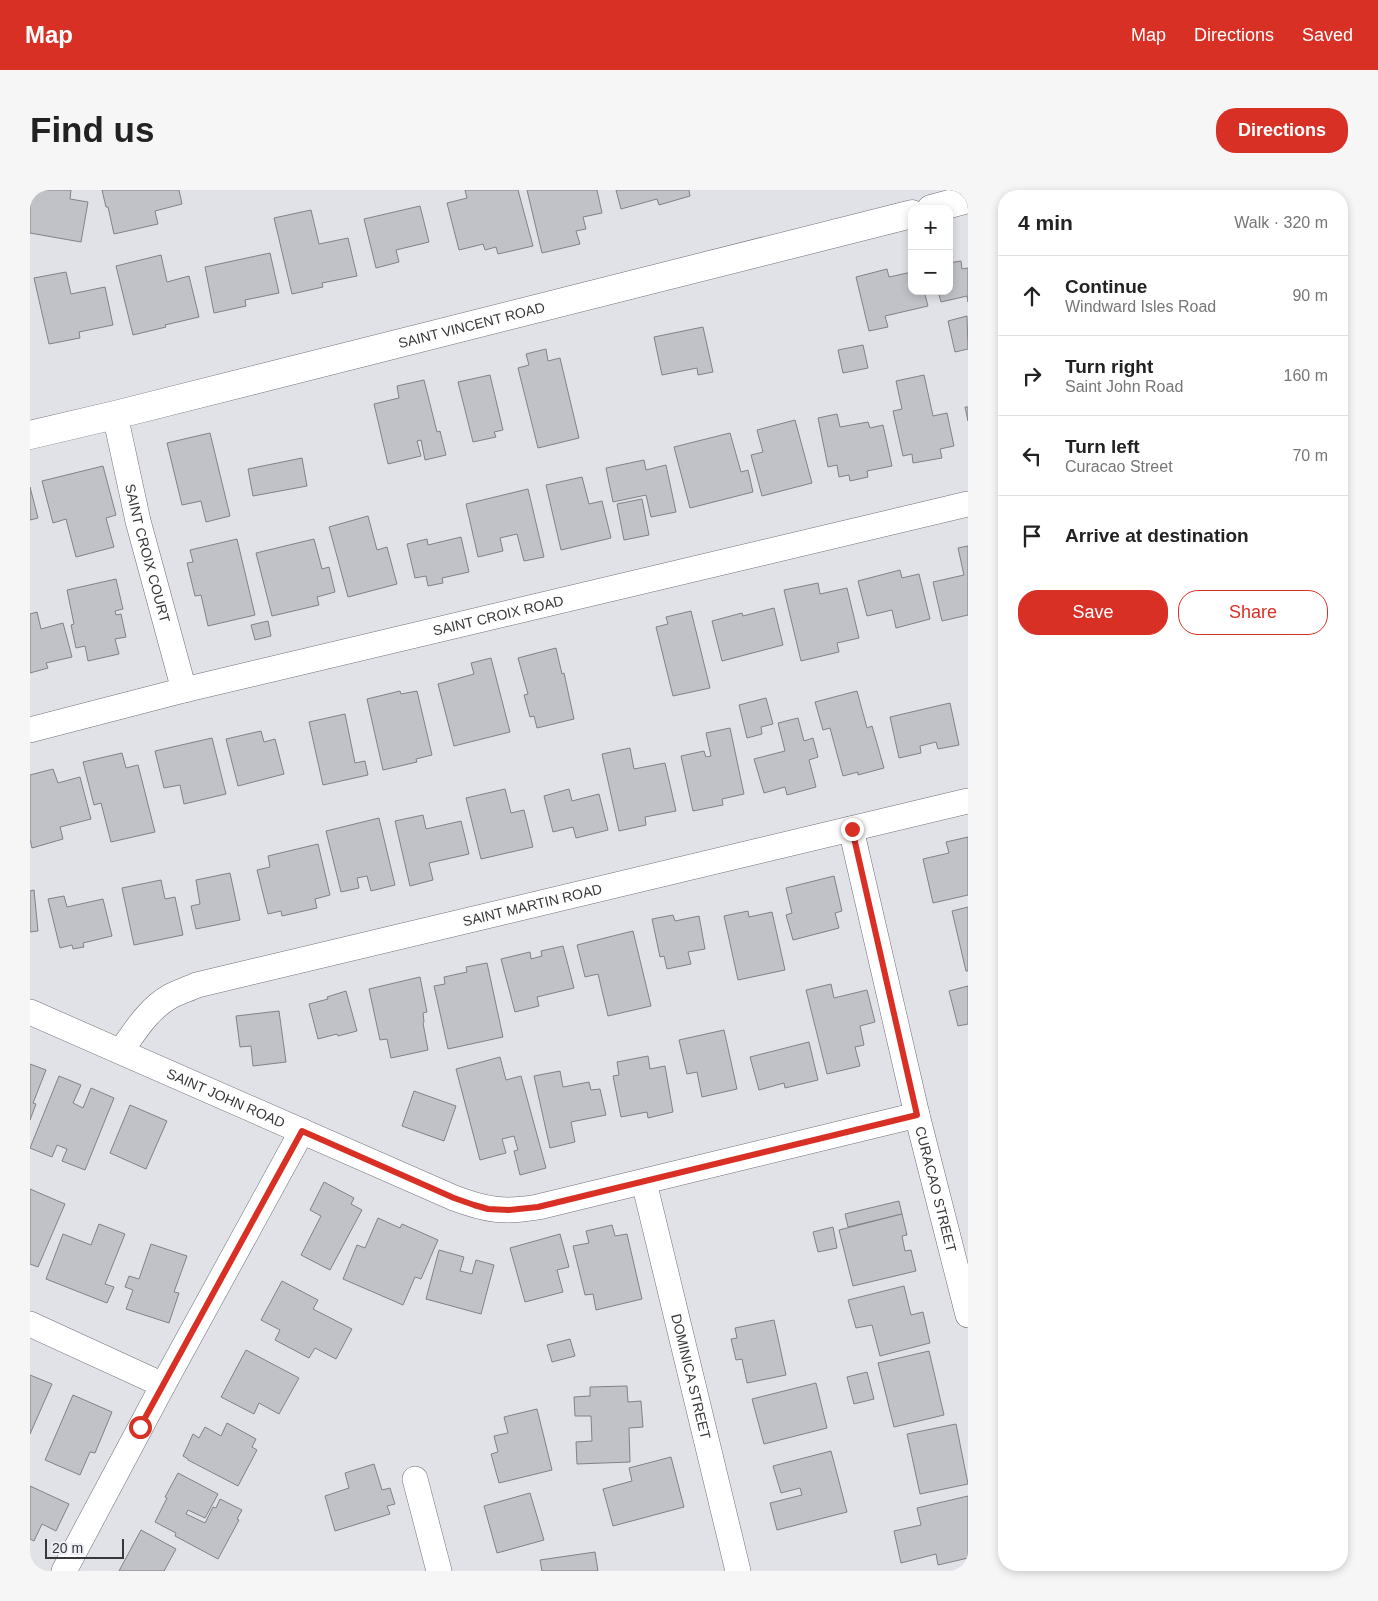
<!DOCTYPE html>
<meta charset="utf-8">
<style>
body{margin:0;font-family:Arial,sans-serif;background:#f6f6f6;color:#222}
.controls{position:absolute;right:15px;top:15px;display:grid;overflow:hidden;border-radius:10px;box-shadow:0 2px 8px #0003}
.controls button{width:45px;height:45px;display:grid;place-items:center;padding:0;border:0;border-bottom:1px solid #e0e0e0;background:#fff;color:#222;font:25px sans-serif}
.scale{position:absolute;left:15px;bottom:12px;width:79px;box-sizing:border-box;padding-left:5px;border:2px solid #38383b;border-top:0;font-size:14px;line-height:18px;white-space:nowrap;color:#38383b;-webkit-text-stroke:4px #edeff6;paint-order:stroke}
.stop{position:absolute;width:15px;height:15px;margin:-11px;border:4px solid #d93025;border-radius:50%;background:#fff}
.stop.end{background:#d93025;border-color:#fff;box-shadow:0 1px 5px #0008}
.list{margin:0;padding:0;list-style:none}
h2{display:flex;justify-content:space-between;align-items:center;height:65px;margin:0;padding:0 20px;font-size:21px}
h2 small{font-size:16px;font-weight:400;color:#767676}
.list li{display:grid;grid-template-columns:32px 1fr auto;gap:15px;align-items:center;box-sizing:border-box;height:80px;padding:0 20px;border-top:1px solid #e0e0e0}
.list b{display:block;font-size:19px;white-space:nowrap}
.list p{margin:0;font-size:16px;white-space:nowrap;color:#767676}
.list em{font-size:16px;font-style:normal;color:#767676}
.actions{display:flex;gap:10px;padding:15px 20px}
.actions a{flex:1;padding:11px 0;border:1px solid #d93025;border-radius:20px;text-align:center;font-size:18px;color:#d93025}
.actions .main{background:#d93025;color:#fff}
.icon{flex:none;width:28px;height:28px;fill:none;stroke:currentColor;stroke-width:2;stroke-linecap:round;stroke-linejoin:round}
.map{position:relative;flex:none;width:938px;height:1381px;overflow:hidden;border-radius:20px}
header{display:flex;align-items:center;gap:30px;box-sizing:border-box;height:70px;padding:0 25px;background:#d93025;color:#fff}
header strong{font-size:24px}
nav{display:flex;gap:28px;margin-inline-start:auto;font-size:18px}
.intro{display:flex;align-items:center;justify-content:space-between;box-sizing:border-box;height:120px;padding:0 30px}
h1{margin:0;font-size:35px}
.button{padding:12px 22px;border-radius:20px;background:#d93025;color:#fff;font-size:18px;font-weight:700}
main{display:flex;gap:30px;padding:0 30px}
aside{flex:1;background:#fff;border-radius:20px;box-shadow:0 2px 8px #0003}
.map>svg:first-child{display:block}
.building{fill:#c0c2c8;stroke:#818288}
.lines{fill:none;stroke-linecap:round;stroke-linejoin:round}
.minor-casing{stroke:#6f7177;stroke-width:26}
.tertiary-casing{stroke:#6f7177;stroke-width:29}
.minor{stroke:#fff;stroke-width:25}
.tertiary{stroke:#fff;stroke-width:28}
.route{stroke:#d93025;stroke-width:6}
.labels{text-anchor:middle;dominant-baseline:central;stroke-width:5;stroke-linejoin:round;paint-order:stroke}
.street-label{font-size:14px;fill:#38383b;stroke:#edeff6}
</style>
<header>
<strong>Map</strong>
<nav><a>Map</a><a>Directions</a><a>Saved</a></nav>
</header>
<div class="intro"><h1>Find us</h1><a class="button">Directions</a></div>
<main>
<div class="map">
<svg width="938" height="1381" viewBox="0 0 938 1381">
<rect width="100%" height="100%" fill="#e0e2e8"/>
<g class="building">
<polygon points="0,0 8,2 9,0 41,0 40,9 58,12 51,52 0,43"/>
<polygon points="72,0 149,0 152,14 125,21 128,34 84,44 78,17 76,17"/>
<polygon points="435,0 488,0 503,56 468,64 466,57 455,60 453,54 429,60 417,13 437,8"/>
<polygon points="497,0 567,0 572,23 553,27 556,39 546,41 550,54 512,63"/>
<polygon points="586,0 659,0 660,6 629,15 627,9 591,19"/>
<polygon points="390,16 399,52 366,60 369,72 346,78 334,29"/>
<polygon points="281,20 289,54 318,48 327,86 292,93 293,97 262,104 244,28"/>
<polygon points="240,63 249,103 215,110 216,116 184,123 175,77"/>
<polygon points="131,65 137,92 159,86 169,127 135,135 136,137 103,145 86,76"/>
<polygon points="931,71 932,79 938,78 938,112 937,106 911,112 908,101 919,101 919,73"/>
<polygon points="857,79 859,87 882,82 882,101 894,101 898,116 855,126 858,137 839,141 826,87"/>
<polygon points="36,82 41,104 75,97 83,135 49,142 50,148 19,154 4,88"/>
<polygon points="937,126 938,159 925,162 918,131"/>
<polygon points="673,137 683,182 668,185 667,178 632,185 624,147"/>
<polygon points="833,155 838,178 813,183 808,160"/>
<polygon points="516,159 518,171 530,168 549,248 508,258 488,178 499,175 496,164"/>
<polygon points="460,185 473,240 464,242 466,247 443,252 428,192"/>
<polygon points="894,185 903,226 917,223 924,256 910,259 912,268 883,273 882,264 873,266 863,221 872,219 866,191"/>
<polygon points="394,190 407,242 410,241 416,265 395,270 391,250 387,251 391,266 358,274 344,214 369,208 367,196"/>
<polygon points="935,217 938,217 938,231"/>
<polygon points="807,224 810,237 838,232 840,238 853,235 862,276 837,281 838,287 820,291 819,285 809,287 807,275 798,277 788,228"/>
<polygon points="765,230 782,293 732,306 721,265 733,262 727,240"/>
<polygon points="180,243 200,326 176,332 171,311 152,315 137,253"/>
<polygon points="700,243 711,282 718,280 723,302 660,318 644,257"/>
<polygon points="272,268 277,296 223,306 218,279"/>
<polygon points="614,270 616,280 636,275 646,322 621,327 616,305 583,312 576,278"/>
<polygon points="73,276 86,325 76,328 84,357 46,367 36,329 23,333 12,291"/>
<polygon points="552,287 559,314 572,311 581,348 531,360 516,295"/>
<polygon points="0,297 8,328 0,330"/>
<polygon points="498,299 514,367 494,371 487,344 470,348 473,361 448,367 436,314"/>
<polygon points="612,309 619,345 594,350 587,314"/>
<polygon points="338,326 347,360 357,357 367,394 318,407 299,337"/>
<polygon points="431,347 439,382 412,388 413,393 398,396 396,386 385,388 377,354 397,349 398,355"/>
<polygon points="207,349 225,425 178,436 171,405 165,406 157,373 163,372 160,360"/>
<polygon points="284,349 292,379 299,377 305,402 287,407 289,415 242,426 226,363"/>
<polygon points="938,356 938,425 912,431 903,392 934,385 928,358"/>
<polygon points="870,380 872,388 889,384 900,429 866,438 862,420 837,426 828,391"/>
<polygon points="86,389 93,419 85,421 86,425 91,424 96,447 85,449 89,464 58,471 55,456 46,458 41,435 44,434 37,400"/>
<polygon points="788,393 790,404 817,398 829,448 807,453 809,462 771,471 754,400"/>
<polygon points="744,418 753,455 692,471 682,431 712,423 713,426"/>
<polygon points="661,421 680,498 643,506 626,437 638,434 636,427"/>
<polygon points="7,422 11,439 33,433 42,467 16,473 18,478 0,483 0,424"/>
<polygon points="238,431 241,446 225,450 221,435"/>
<polygon points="526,458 532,484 534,483 544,529 507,538 504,526 500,527 494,505 498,504 488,468"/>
<polygon points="461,468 480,542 424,556 408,494 444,484 441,473"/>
<polygon points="370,501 371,504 387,501 402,565 386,569 387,572 353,580 337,509"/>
<polygon points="827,501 837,538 842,536 854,578 828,585 828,582 813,586 800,538 793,540 785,512"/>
<polygon points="736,508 743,534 731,537 732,544 717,548 709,515"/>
<polygon points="920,513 929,555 908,559 906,552 890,556 891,563 869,568 860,527"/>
<polygon points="315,524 325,573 335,571 338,585 293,595 279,532"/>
<polygon points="768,528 774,551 783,548 788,567 779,570 786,597 757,605 755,597 734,603 724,569 755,561 748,533"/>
<polygon points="700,538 714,604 692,609 693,615 663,621 651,566 674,561 676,567 681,566 676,543"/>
<polygon points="231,541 234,552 245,549 254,584 208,596 196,549"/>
<polygon points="182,548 196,604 154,614 150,595 134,598 125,561"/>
<polygon points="600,558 604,579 635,573 646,621 615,627 616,635 589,641 572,564"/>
<polygon points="92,563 96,578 108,575 125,642 81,652 71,613 64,615 53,572"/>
<polygon points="23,579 28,593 50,587 61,629 30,637 33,649 2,658 0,649 0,585"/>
<polygon points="475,599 481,623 494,620 503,657 451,669 436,608"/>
<polygon points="539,599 542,611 569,604 578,640 546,648 543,637 523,642 514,606"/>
<polygon points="393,625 396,639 431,631 439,664 399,673 403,690 380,696 365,631"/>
<polygon points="349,628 365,695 341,701 337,686 327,688 329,698 311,702 296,641"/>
<polygon points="938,647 938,705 903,713 893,669 919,663 916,652"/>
<polygon points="288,654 300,705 285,709 287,718 252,726 251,721 238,724 227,680 240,677 238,666"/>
<polygon points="200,683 210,730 166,739 161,716 170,714 166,690"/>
<polygon points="804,686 812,721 805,723 809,738 763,750 756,725 762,723 756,698"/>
<polygon points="131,690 135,709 145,707 153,745 104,755 92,698"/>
<polygon points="4,700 8,741 0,742 0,701"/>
<polygon points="34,706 37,717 73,709 82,746 53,753 54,757 43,759 42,755 30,758 18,709"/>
<polygon points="938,717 938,781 936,781 922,721"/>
<polygon points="718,721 719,727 742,722 755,780 708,790 694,726"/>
<polygon points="643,725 645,731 669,726 675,759 658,762 661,774 637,779 634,766 630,767 622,729"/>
<polygon points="603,741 621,816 578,826 568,784 555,787 547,755"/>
<polygon points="533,756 544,798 507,807 509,816 485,822 471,769 500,762 501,769 512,766 511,761"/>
<polygon points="457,773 473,847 418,859 404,796 415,794 414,787 437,782 436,777"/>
<polygon points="390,787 397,822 393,823 394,832 393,833 398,860 361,868 357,849 350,850 339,799"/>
<polygon points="801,794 804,808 837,800 845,832 830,836 834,855 825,857 830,876 797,884 776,800"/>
<polygon points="938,796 938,834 928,836 919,801"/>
<polygon points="316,801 327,841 308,846 307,844 288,849 279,814 298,809 297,807"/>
<polygon points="249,821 256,872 223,876 221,856 210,857 206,826"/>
<polygon points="694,840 707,899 672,907 667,882 657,884 649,850"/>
<polygon points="779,852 788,890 755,898 754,893 729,900 720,867"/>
<polygon points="618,866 620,879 635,876 643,922 618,928 617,922 591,927 583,886 589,885 587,872"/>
<polygon points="470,867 476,890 491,886 516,978 490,985 484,961 488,960 484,946 472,949 476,963 450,970 426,879"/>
<polygon points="0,874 16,880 3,913 6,914 0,930"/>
<polygon points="530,881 533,897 559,892 561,900 570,899 576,925 541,932 545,952 520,958 504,886"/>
<polygon points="29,886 51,895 43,913 53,918 61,898 84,908 55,980 32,971 37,959 27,955 22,967 0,958"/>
<polygon points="384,901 426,916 414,951 372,936"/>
<polygon points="100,915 137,931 116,979 80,963"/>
<polygon points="294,992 324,1008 321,1014 332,1020 300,1080 271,1065 291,1026 280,1020"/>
<polygon points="0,999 35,1014 8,1077 0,1074"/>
<polygon points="869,1011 872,1024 818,1037 815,1024"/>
<polygon points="872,1024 877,1045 872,1046 875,1061 881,1060 886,1081 823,1096 809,1040"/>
<polygon points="348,1028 370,1038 372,1034 408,1050 391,1089 385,1087 373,1115 313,1089 327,1055 335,1058"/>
<polygon points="69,1034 95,1044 75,1094 84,1097 77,1113 16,1089 33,1044 61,1055"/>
<polygon points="582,1035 585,1046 597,1044 612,1109 566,1120 563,1104 555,1105 543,1056 559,1053 556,1041"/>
<polygon points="803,1037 807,1058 788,1062 783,1042"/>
<polygon points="530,1044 539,1077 527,1080 533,1102 495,1112 480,1058"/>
<polygon points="121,1054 157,1066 144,1102 149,1103 139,1133 96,1119 103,1100 95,1097 99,1086 109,1089"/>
<polygon points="409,1060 434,1067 430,1081 442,1084 446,1070 464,1075 451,1124 396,1109"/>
<polygon points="252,1091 288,1110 283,1119 322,1139 306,1169 285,1158 279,1168 245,1150 250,1140 231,1130"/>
<polygon points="874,1096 881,1125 893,1122 900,1153 850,1166 842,1135 826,1138 818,1110"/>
<polygon points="744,1130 756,1185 717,1193 712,1169 706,1170 701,1149 707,1148 705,1138"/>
<polygon points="540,1149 545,1166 522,1172 517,1155"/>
<polygon points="216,1160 269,1188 249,1224 229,1213 224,1224 191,1207"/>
<polygon points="899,1161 914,1225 864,1237 848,1173"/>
<polygon points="837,1182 844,1209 824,1214 817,1187"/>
<polygon points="0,1185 22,1194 0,1244"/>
<polygon points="786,1193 797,1238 734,1254 722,1209"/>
<polygon points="597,1196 598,1212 611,1211 613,1237 599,1238 600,1272 547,1274 546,1252 562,1251 561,1226 545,1226 544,1207 560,1206 560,1197"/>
<polygon points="43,1205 82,1222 65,1263 60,1262 50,1285 15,1270"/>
<polygon points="507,1219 522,1280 469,1293 461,1264 468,1262 464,1246 478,1243 474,1227"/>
<polygon points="197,1233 226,1249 222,1257 227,1260 208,1296 158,1270 158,1269 153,1266 163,1244 169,1248 175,1237 191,1246"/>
<polygon points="926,1234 938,1294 890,1304 877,1244"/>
<polygon points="801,1261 817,1322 747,1340 740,1313 772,1305 770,1298 751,1303 743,1276"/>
<polygon points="641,1267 654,1317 583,1336 573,1299 602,1291 599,1278"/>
<polygon points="344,1274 352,1300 360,1298 365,1314 357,1316 360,1324 305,1341 295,1306 319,1298 315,1283"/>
<polygon points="148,1283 188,1304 175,1328 158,1320 156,1324 175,1333 183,1317 186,1318 190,1309 212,1320 207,1329 209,1330 188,1369 145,1346 146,1343 125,1332 137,1308 135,1307"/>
<polygon points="0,1296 39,1314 26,1341 12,1334 4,1351 0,1349"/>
<polygon points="500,1303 514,1350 467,1363 454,1316"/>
<polygon points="938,1306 938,1368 908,1375 906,1364 871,1373 864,1341 891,1335 887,1318"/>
<polygon points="111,1340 146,1359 134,1381 89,1381"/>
<polygon points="565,1362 568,1381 512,1381 510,1370"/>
</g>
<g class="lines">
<defs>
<g id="minor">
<path id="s1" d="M 85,225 L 108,331 L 154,500"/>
<path id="s2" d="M 0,540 L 154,500 L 938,314"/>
<path id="s3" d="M 821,639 L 887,925 L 938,1125"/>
<path id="s4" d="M 0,822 L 424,1008 C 456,1020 474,1023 508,1017 L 887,925"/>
<path id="s5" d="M 91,861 C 105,841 119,818 141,806 C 149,802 158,799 167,795 L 938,611"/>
<path id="s6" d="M 614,992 L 708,1381"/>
<polyline points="0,1134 133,1195"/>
<polyline points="385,1289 409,1381"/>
<polyline points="34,1381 133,1195 272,941"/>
</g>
<g id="tertiary">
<polyline points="901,19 938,9"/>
<path id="s7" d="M 0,245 L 85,225 L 882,24"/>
</g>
</defs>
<use href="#minor" class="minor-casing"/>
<use href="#tertiary" class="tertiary-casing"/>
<use href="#minor" class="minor"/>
<use href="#tertiary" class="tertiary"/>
</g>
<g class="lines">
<polyline class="route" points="110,1237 272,941 424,1008 444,1015 458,1019 479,1020 508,1017 887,925 822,639"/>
</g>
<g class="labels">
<g class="street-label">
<text stroke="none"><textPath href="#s7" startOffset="455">SAINT VINCENT ROAD</textPath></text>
<text stroke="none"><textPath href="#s1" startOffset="142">SAINT CROIX COURT</textPath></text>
<text stroke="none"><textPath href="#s2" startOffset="482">SAINT CROIX ROAD</textPath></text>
<text stroke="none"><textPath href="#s5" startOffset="448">SAINT MARTIN ROAD</textPath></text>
<text stroke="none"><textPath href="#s4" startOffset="214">SAINT JOHN ROAD</textPath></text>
<text stroke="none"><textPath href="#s3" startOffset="370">CURACAO STREET</textPath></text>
<text stroke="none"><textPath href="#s6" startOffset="200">DOMINICA STREET</textPath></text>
</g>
</g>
</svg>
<div class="controls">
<button>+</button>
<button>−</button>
</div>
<div class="scale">20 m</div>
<div class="stop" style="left:110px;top:1237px"></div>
<div class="stop end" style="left:822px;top:639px"></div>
</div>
<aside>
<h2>4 min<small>Walk · 320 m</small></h2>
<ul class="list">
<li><svg class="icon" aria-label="ahead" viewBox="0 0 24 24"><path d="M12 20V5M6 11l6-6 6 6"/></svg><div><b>Continue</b><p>Windward Isles Road</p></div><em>90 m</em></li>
<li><svg class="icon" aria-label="right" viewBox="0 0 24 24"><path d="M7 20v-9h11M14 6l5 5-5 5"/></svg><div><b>Turn right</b><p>Saint John Road</p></div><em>160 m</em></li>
<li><svg class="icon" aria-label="left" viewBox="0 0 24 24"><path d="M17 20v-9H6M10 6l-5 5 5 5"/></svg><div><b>Turn left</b><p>Curacao Street</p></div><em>70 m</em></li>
<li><svg class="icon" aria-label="arrive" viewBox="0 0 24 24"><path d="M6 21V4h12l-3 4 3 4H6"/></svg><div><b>Arrive at destination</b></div></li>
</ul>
<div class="actions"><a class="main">Save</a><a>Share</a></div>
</aside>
</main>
